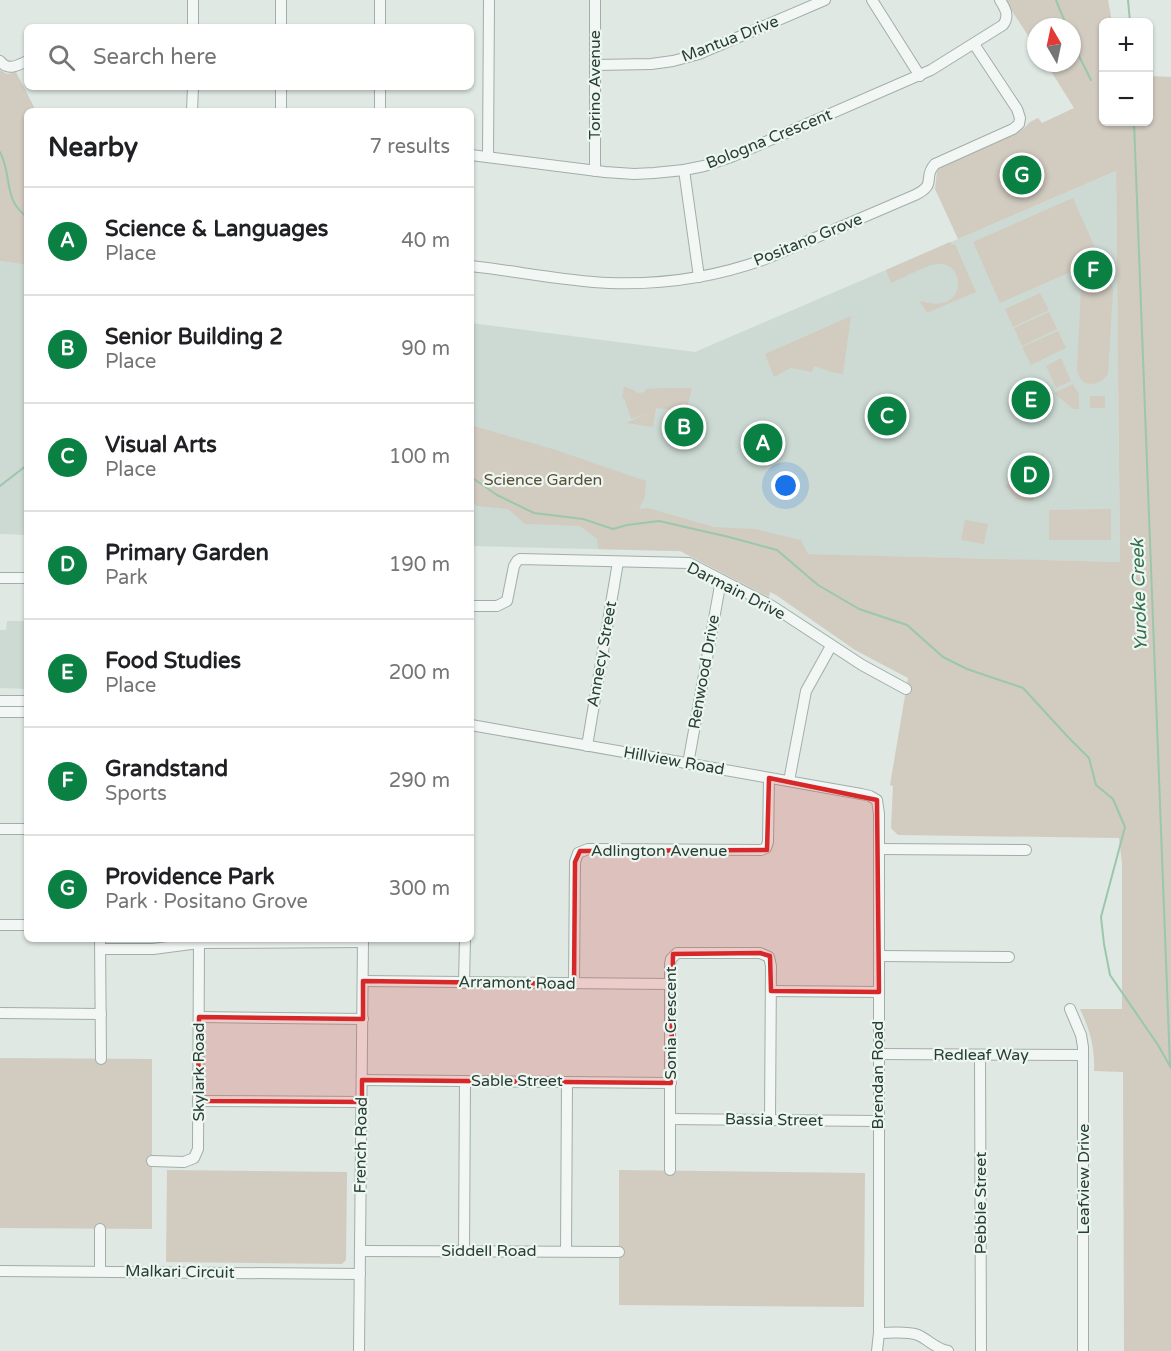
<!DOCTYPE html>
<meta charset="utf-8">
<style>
body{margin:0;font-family:"Varela Round",sans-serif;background:#f2f2f2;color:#202124}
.controls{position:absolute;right:18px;top:18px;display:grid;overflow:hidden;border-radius:9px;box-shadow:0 2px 4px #0004}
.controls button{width:54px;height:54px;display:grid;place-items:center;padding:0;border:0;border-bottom:2px solid #e0e0e0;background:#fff;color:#202124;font:30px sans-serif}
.compass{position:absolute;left:1027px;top:18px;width:54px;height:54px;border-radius:50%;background:#fff;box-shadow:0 2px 4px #0004;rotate:351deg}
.you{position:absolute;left:786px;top:486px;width:21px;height:21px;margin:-15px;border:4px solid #fff;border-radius:50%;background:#1a73e8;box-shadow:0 0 0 9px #1a73e833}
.badge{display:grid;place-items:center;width:39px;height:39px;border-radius:50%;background:#0b8043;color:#fff;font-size:20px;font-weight:700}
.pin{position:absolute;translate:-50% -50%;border:3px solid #fff;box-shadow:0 2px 6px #0006}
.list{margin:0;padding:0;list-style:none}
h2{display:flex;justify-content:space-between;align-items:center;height:78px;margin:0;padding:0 24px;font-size:26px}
h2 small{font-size:20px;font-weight:400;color:#757577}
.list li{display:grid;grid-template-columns:39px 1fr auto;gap:18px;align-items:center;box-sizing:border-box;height:108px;padding:0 24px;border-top:2px solid #e0e0e0}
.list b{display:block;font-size:22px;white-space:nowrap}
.list p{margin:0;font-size:20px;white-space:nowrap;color:#757577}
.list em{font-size:20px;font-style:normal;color:#757577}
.icon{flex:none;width:33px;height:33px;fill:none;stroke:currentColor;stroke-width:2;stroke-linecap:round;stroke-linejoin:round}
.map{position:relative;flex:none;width:1171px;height:1351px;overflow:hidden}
.search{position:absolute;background:#fff;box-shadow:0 2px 4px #0004;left:24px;top:24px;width:450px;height:66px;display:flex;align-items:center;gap:15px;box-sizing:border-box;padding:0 21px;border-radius:9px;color:#757577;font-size:22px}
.panel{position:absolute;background:#fff;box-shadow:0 2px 4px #0004;left:24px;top:108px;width:450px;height:834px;border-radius:9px}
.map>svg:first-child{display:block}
.built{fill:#cddad3}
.green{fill:#d2cbc0}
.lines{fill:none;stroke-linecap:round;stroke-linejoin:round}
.stream{stroke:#9bc7ac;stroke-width:2}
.minor-casing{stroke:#a1afa8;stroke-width:12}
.minor{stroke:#f2f6f4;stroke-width:10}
.marked{fill:#d62828;fill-opacity:0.2;stroke:#d62828;stroke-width:4.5;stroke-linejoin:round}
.labels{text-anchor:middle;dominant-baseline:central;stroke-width:4.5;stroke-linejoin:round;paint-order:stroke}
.street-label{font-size:16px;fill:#283f34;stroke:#eef6f2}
.park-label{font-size:16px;fill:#5a4f36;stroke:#eef6f2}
.water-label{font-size:18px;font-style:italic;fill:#34714e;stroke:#eef6f2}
</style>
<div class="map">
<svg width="1171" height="1351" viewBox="0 0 1171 1351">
<rect width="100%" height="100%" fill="#dfe8e3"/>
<g class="built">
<polygon points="1116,171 1120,562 471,546 471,323 695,352"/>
<polygon points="0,261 27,265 27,535 0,534"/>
<polygon points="7,621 27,621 27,689 0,688 0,630 6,630"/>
</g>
<g class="green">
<path d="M 1005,0 L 1108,0 L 1112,22 L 1104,22 L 1104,122 L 1148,122 L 1149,76 L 1171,77 L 1171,1351 L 1124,1351 L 1123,1072 L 1094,1071 C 1095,1048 1090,1030 1080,1009 L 1122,1009 L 1122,864 L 1119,838 L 898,835 L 891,828 L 893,786 L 890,785 L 908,678 L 855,650 L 776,595 L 770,592 L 769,597 L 680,551 L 598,549 L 597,539 L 580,526 L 525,524 L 508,509 L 477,506 L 471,501 L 471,425 L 556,450 L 646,481 L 645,497 L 639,509 L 648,508 L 714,527 L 755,529 L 801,540 L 808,554 L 1120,562 L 1116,171 L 958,239 L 935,189 L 937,171 L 940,167 L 1023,129 L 1030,122 L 1038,118 L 1042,123 L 1074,108 L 1046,63 L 1072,63 L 1072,27 L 1036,27 L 1036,48 Z"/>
<polygon points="0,70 7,74 16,72 36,111 27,111 27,265 0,261"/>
<polygon points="1073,198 1100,259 1000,303 973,242"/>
<path d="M 950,242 L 952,245 L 955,244 L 976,292 L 927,313 L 920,302 L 921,301 C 967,316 967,263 939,264 C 928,264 903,278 891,283 L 886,270 Z"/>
<polygon points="1088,266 1106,266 1105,274 1089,274 1074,281 1071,274"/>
<path d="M 1096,276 C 1105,276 1112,281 1113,290 L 1108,374 C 1099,388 1079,388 1077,369 L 1081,288 L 1086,280 Z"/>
<polygon points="1040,293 1049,310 1013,327 1005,309"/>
<polygon points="1049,312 1057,329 1022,346 1014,328"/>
<polygon points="851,316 843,374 835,373 814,366 812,372 791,368 774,377 765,354"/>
<polygon points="1058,331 1066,348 1031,365 1022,347"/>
<polygon points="1061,358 1071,381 1056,388 1046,366"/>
<polygon points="1073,384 1079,394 1079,409 1073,409 1054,393"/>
<polygon points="624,386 639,393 644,392 646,389 661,388 692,388 686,412 656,408 653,427 626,423 649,413 631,419 624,398 622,399"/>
<rect x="1090" y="396" width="15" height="12"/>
<polygon points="1044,453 1042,488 1032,501 1018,500 1005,486 1018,473"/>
<polygon points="1111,509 1111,540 1049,540 1049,510"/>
<polygon points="965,520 988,524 984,544 961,540"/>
<polygon points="0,1058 152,1059 152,1229 0,1228"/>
<polygon points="167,1170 347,1172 346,1260 342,1264 166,1262"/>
<polygon points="619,1170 865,1173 864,1307 619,1305"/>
</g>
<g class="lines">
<g class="stream">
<polyline points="1056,0 1067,27"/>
<polyline points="1128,0 1130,22"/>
<polyline points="1072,42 1091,80"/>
<polyline points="1134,122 1170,1066"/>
<path d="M 0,152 C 13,177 2,198 27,217"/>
<polyline points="471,477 497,495 534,513 583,519 613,529 627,525 659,521 729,537 777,550 818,585 859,609 907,625 943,657 967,669 1023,688 1069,738 1089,758 1096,785 1113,799 1125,827 1101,917 1104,944 1110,975 1158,1045 1171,1068"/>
<polyline points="0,486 27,465"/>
</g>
<defs>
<g id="minor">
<polyline points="193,0 193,27"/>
<polyline points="872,0 920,76"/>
<polyline points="281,27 281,0"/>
<polyline points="380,27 380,0"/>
<path d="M 0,61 C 8,71 17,66 27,61"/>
<polyline points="595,65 651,64 673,61 699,54 825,0"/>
<polyline points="192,111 193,87"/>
<polyline points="281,111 281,87"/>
<polyline points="380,111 380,87"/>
<path d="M 471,155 L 605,172 L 634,174 L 654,173 L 684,170 L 704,166 L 731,157 L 931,70 L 1003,25 C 1010,16 1005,8 1000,0"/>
<polyline points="488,157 489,0"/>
<polyline points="684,170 699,277"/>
<polyline points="595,171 595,0"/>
<path d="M 471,266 C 516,271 564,281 609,283 C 663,285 717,277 768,258 L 915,195 C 938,184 922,178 935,164 L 1013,129 L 1019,124 L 1020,118 L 1017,109 L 974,44"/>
<polyline points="0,578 27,578"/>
<polyline points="471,606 497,606 507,601 514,566 517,561 520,559 689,563 772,606 862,665 906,689"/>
<polyline points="0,701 27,701"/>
<polyline points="0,712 27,712"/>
<polyline points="471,725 861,794 870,796 877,800 879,814 879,1333 877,1351"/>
<polyline points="587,746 618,562"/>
<polyline points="688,764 721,580"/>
<polyline points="789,781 806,691 831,646"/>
<polyline points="0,829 27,829"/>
<polyline points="879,849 1026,850"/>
<polyline points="0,925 27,925"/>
<polyline points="100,939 101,1059"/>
<polyline points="101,949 153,949 199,943 363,942"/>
<polyline points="879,956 1009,957"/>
<polyline points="363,981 670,984"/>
<polyline points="464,983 465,939"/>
<polyline points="574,984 575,862 578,853 588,849 761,850 766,848 768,842 769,778"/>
<polyline points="771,991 879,992"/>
<polyline points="1070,1009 1081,1035 1083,1047 1083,1351"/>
<polyline points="0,1013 101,1014"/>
<polyline points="199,1017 363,1019"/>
<polyline points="878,1054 1083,1055"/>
<polyline points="980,1055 981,1351"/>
<polyline points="362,1080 671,1083"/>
<polyline points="198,1101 362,1102"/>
<polyline points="670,1119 878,1121"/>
<polyline points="152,1161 184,1162 194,1158 198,1149 199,943"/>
<polyline points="670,1170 670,964 671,959 677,953 760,953 769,957 771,966 770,1120"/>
<polyline points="360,1251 619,1252"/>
<polyline points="464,1251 465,1081"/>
<polyline points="566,1251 567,1082"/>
<polyline points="0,1271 360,1274"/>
<polyline points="100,1271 100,1229"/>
<path d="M 879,1333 C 891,1333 907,1331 918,1335 C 929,1340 936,1349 948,1351"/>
<polyline points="359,1351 363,939"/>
</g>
</defs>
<use href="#minor" class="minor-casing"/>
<use href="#minor" class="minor"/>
</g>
<path class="marked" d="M 769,778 L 877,800 L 879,992 L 771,991 L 770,956 L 760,953 L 673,954 L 671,1083 L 362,1080 L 362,1102 L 198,1101 L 199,1017 L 363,1019 L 363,981 L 574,984 L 575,862 L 580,851 L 767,850 Z"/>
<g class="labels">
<g class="street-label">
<text transform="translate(730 39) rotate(-21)">Mantua Drive</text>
<text transform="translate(595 85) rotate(-90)">Torino Avenue</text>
<text transform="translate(769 139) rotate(-22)">Bologna Crescent</text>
<text transform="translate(808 240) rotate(-22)">Positano Grove</text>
<text transform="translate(736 591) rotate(27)">Darmain Drive</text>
<text transform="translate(602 654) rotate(-80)">Annecy Street</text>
<text transform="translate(704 672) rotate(-80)">Renwood Drive</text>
<text transform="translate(674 761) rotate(10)">Hillview Road</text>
<text x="659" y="851">Adlington Avenue</text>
<text transform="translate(517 983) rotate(1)">Arramont Road</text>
<text transform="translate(671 1023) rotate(-90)">Sonia Crescent</text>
<text x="981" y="1055">Redleaf Way</text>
<text transform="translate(199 1072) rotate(-90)">Skylark Road</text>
<text transform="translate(878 1075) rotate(-90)">Brendan Road</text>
<text x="517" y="1081">Sable Street</text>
<text transform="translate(774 1120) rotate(1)">Bassia Street</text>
<text transform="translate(361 1145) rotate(-89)">French Road</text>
<text transform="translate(1084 1179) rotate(-90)">Leafview Drive</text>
<text transform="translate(981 1203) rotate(-90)">Pebble Street</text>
<text x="489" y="1251">Siddell Road</text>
<text transform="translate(180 1272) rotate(1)">Malkari Circuit</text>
</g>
<g class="park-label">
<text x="543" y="480">Science Garden</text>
</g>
<g class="water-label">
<text transform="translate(1139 595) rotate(-92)">Yuroke Creek</text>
</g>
</g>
</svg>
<div class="controls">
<button>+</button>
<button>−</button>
</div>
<svg class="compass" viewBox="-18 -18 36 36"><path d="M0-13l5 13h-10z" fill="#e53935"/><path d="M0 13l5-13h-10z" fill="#757577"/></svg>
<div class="you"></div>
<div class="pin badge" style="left:763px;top:443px">A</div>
<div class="pin badge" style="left:684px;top:427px">B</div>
<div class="pin badge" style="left:887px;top:416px">C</div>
<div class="pin badge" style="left:1030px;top:475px">D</div>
<div class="pin badge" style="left:1031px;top:400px">E</div>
<div class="pin badge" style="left:1093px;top:270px">F</div>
<div class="pin badge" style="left:1022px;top:175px">G</div>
<div class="search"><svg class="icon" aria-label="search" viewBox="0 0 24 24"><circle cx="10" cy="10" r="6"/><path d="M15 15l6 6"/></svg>Search here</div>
<section class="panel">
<h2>Nearby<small>7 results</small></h2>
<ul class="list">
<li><span class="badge">A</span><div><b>Science &amp; Languages</b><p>Place</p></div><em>40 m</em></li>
<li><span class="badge">B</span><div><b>Senior Building 2</b><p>Place</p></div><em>90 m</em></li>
<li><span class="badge">C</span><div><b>Visual Arts</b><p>Place</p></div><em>100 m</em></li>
<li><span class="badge">D</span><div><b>Primary Garden</b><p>Park</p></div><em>190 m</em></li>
<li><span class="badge">E</span><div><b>Food Studies</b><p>Place</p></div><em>200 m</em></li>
<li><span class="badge">F</span><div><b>Grandstand</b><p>Sports</p></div><em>290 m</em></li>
<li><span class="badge">G</span><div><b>Providence Park</b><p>Park · Positano Grove</p></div><em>300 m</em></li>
</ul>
</section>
</div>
